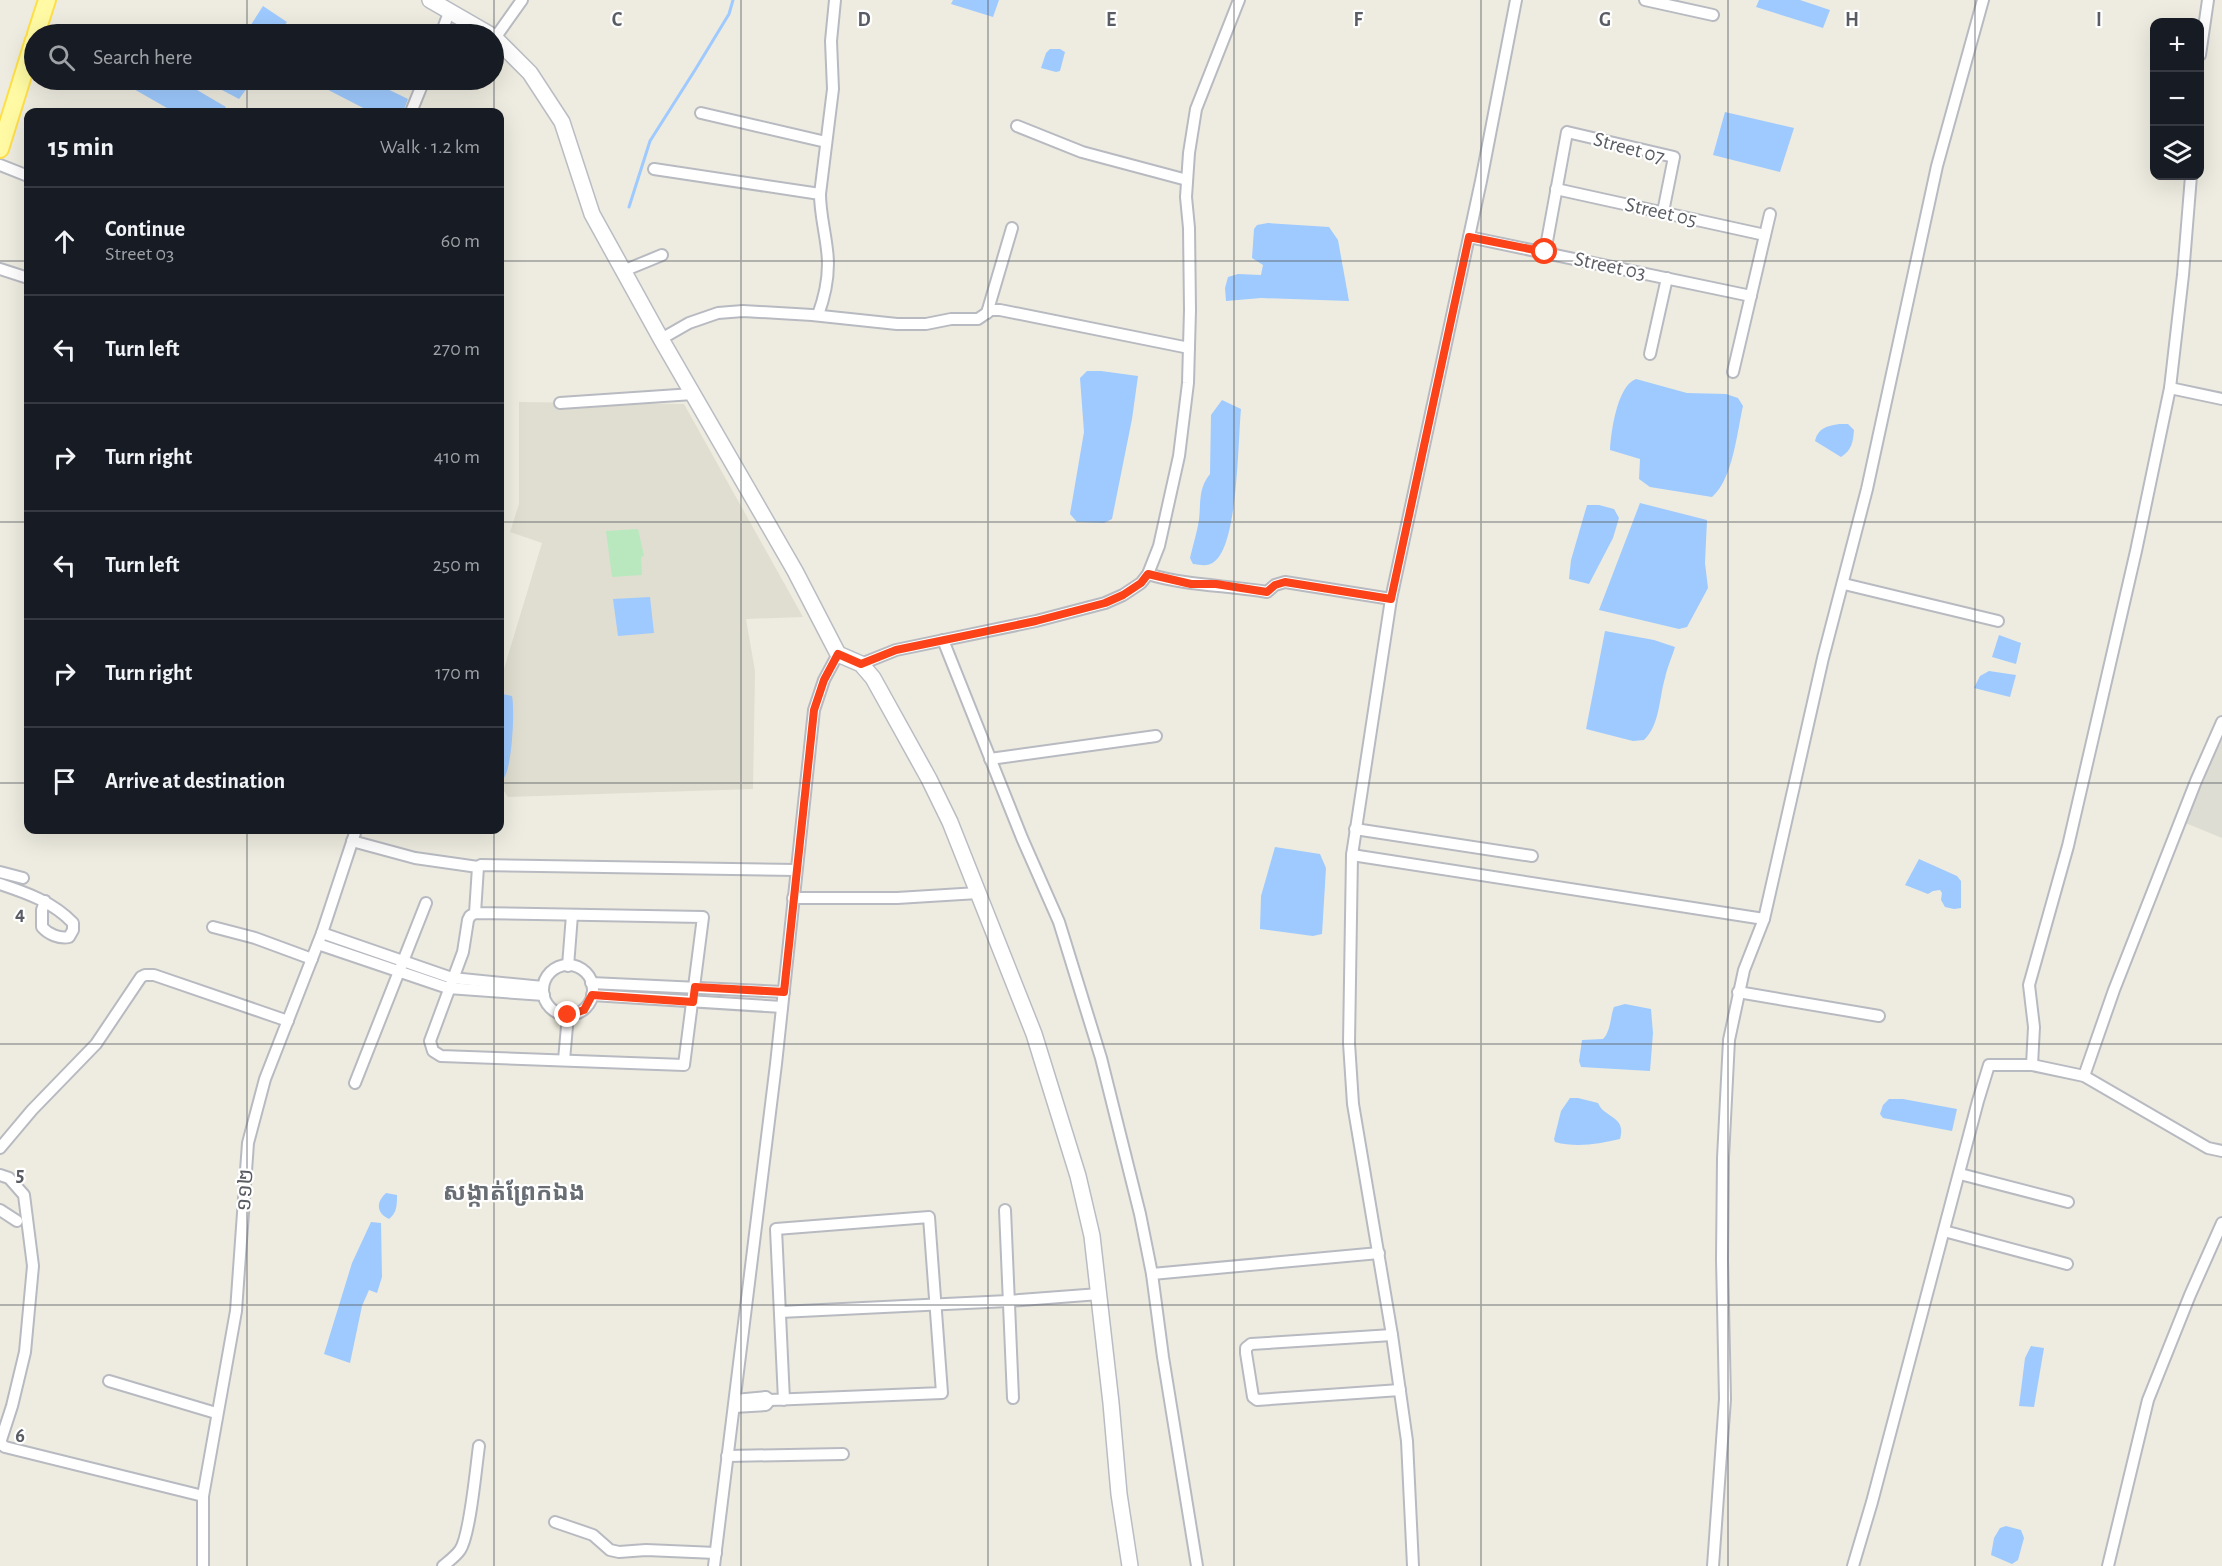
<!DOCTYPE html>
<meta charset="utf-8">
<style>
body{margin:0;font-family:"Alegreya Sans","Noto Sans Khmer",sans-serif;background:#242831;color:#f1f3f6}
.controls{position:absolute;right:18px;top:18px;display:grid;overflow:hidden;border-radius:12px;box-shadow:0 6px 24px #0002}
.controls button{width:54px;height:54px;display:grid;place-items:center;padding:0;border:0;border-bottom:2px solid #363941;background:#171b24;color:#f1f3f6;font:30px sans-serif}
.stop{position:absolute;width:18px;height:18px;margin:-14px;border:4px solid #fb4218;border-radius:50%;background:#fff}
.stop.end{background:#fb4218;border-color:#fff;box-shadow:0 2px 6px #0008}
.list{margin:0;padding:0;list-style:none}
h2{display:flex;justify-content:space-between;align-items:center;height:78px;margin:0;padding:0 24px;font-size:26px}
h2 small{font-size:20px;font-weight:400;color:#9ea1a6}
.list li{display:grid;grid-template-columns:39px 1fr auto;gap:18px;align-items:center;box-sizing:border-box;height:108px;padding:0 24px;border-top:2px solid #363941}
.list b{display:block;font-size:22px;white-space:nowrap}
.list p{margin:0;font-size:20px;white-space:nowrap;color:#9ea1a6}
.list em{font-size:20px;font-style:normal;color:#9ea1a6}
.icon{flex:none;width:33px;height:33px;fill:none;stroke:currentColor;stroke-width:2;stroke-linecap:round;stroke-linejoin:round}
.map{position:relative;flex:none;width:2222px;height:1566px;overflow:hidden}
.search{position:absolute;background:#171b24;box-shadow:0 6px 24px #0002;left:24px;top:24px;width:480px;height:66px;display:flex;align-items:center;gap:15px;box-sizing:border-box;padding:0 21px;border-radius:33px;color:#9ea1a6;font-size:22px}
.panel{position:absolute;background:#171b24;box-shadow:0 6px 24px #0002;left:24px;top:108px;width:480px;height:726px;border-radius:12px}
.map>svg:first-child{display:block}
.industrial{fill:#deddd4}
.education{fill:#e0ded0}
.green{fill:#b9e8be}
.water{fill:#9ecaff}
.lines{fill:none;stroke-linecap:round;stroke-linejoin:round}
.stream{stroke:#9ecaff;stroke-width:3}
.street-casing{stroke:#b8bac1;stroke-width:14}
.secondary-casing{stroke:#b9bcc3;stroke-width:18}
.primary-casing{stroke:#ffdf47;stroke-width:20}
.street{stroke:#fff;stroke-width:10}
.secondary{stroke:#fff;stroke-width:15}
.primary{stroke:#fffaa3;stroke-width:16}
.route{stroke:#fb4218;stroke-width:8}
.grid{fill:none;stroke:#595c63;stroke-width:1.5;stroke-opacity:0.55}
.labels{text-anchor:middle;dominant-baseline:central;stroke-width:4.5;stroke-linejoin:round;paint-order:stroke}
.street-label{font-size:21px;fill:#595c63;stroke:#fff}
.quarter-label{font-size:24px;font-weight:bold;fill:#696e75;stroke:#fff}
.grid-label{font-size:20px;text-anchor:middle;font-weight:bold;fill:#595c63;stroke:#fff;stroke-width:4.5;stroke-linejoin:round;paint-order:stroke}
</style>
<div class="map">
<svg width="2222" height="1566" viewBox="0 0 2222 1566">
<rect width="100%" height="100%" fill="#eeece0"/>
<polygon class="industrial" points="2222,734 2222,838 2183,822"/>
<polygon class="education" points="519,402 684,404 803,617 746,619 755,671 753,789 508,797 500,785 500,682 542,543 510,532 519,504"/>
<polygon class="green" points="638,529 644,556 641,557 642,575 612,577 606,531"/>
<g class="water">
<polygon points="953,0 999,0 993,17 951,4"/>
<polygon points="1759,0 1800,0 1830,10 1823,28 1756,7"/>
<polygon points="263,6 287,22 278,34 245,34"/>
<polygon points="1050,49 1060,49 1065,52 1060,71 1056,72 1041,68 1046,53"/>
<polygon points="137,80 180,80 226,107 222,112 174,112 132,88"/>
<polygon points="203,80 253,80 239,99"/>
<polygon points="309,80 369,80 408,99 403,112 371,112"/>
<polygon points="1725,112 1794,128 1780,172 1713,155"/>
<polygon points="1268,223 1329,227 1338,240 1349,301 1261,298 1226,301 1225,288 1228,277 1238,274 1261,275 1263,265 1252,258 1254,229 1257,225"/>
<polygon points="1087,371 1101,371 1138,376 1132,419 1112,519 1104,523 1077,522 1070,514 1084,432 1080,378"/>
<path d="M 1636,379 L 1687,393 L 1726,394 L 1738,398 L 1743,406 C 1737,432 1733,479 1712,497 L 1650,487 L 1639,479 L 1640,459 L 1610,450 C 1611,432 1617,386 1636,379 Z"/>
<path d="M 1222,400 L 1241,409 C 1238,440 1238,543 1215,561 C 1209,567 1201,565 1193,564 L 1190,558 C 1193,545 1197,532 1199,520 C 1201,502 1198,489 1210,474 L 1211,415 Z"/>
<path d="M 1839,424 L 1848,424 L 1854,430 C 1853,442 1852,450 1841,457 L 1815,441 C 1818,428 1827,426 1839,424 Z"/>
<polygon points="1640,503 1707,520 1705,563 1708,588 1687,627 1679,629 1599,610"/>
<polygon points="1587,505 1599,505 1614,509 1619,518 1613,538 1589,584 1569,579 1571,560"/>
<polygon points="650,597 654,633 618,636 613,599"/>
<path d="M 1605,631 L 1654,640 L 1675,647 C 1672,657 1667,668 1665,678 C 1659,698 1660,725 1644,740 L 1633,741 L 1586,729 Z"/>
<polygon points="1999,635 2021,643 2016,664 1992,657"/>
<polygon points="1989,671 2016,675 2010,697 1974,688 1980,676"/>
<path d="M 502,694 L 512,696 C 515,710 512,760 506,774 C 505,777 503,779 501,781 L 500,695 Z"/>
<polygon points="1275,847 1320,854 1326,868 1322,934 1313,936 1260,929 1261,896"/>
<polygon points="1919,859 1957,876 1961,881 1961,908 1954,909 1945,907 1941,900 1942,893 1940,890 1933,891 1928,894 1905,885"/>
<path d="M 1625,1004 L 1651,1009 L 1653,1033 L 1650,1071 L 1581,1067 L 1579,1061 L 1582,1040 L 1603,1039 C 1611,1031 1610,1017 1614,1007 Z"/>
<path d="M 1570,1098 L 1578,1098 L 1598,1103 C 1604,1118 1627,1116 1620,1139 C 1598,1144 1577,1148 1555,1142 L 1554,1139 L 1561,1111 Z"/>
<polygon points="1889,1099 1903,1099 1957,1109 1952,1131 1883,1118 1880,1114 1883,1105"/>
<path d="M 386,1193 L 397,1195 C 397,1204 397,1213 389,1219 C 376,1213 376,1202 386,1193 Z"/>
<polygon points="371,1222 381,1223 382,1277 377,1293 369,1290 362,1306 350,1363 324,1354 352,1263"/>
<polygon points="2031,1346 2044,1348 2034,1407 2019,1406 2025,1358"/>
<polygon points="2006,1526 2021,1530 2024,1538 2018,1560 2012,1564 1991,1555 1994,1538 2000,1528"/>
</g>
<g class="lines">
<polyline class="stream" points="629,207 650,141 695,70 729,14 733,0"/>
<defs>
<g id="street">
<polyline points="1645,0 1713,15"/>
<polyline points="441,34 450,10"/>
<polyline points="495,38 522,0"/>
<polyline points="2200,55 2208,0"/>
<polyline points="411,112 424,80"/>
<polyline points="701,113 826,142"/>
<polyline points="1017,126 1082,152 1187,180"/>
<polyline points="0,165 28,176"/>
<polyline points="654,169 820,194"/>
<polyline points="1556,189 1765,235"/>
<polyline points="1469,237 1751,296"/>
<polyline points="1545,252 1567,132 1674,157 1663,212"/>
<polyline points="0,269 28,278"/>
<polyline points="623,271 662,255"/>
<polyline points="987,313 1012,228"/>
<path d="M 818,315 C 825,296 830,272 827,250 C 825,231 820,213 820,194 L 833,89 L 831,41 L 835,0"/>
<polyline points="661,339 689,323 718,313 743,311 812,315 897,324 926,324 951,319 978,319 991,310 1000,310 1189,348"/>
<polyline points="1650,354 1667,278"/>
<polyline points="1733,372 1770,214"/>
<polyline points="2170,388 2222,399"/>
<polyline points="560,403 693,394"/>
<path d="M 1148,574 C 1187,586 1227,585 1267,592 L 1275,585 L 1285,582 L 1391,599"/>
<polyline points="1844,584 1998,621"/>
<polyline points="943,640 1022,838 1059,922 1101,1058 1140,1214 1152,1274 1163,1357 1197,1566"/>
<polyline points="861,664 896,650 1036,621 1105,603 1123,595 1141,583 1148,574 1159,546 1179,456 1188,383 1190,310 1189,228 1186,197 1189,153 1196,109 1239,0"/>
<polyline points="990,759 1156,736"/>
<polyline points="1355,829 1532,856"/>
<polyline points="352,841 415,858 478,867"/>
<polyline points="1352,855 1764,919"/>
<polyline points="0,872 23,878"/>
<path d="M 0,884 C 27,893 53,902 73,923 L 73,930 L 69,937 C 59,939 48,934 42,927 L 42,910 L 45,901"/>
<polyline points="793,898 897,898 978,893"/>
<polyline points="475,913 703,917 684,1065 441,1056 433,1051 430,1041 463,952 468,920 470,916 475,913 478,867 481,865 796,870"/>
<polyline points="213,927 255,938 312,959"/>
<polyline points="322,933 452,978 543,987"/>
<polyline points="318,944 448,988 544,995"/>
<circle cx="568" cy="990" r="25"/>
<polyline points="568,966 572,915"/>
<polyline points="591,983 784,992"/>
<polyline points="1738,992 1879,1016"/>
<polyline points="592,995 782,1007"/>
<polyline points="564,1060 568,1015"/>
<polyline points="2032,1065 2034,1027 2029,985 2068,846 2136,551 2170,388 2183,275 2191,176"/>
<polyline points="2084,1076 2114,990 2196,781 2222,722"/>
<polyline points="355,1083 426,903"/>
<polyline points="0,1148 32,1110 96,1044 141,977 145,975 154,975 288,1021"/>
<polyline points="1960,1174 2068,1202"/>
<polyline points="0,1175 9,1178 24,1195 33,1266 25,1352 12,1406 0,1443"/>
<polyline points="0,1210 17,1221"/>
<polyline points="1005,1210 1013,1398"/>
<polyline points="1944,1231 2067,1264"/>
<polyline points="1152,1274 1379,1253"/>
<polyline points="780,1312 1008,1301 1099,1294"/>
<polyline points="1392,1335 1251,1344 1246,1348 1246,1353 1253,1397 1257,1400 1400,1390"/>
<polyline points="109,1381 216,1413"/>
<polyline points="770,1400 942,1393 929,1217 776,1229 784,1400"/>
<polyline points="734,1407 766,1405 770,1400 766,1397 735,1400"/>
<polyline points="0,1443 5,1447 203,1496"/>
<polyline points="727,1456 843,1454"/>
<polyline points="555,1522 593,1535 610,1550 619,1552 646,1550 716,1553"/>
<polyline points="203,1566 203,1496 236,1311 248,1143 265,1079 322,933 356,830"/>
<path d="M 443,1566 C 449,1561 456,1556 460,1550 C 470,1536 476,1467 479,1446"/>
<polyline points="714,1566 776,1064 814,710 824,680 838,654"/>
<polyline points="1413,1566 1407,1441 1392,1335 1353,1104 1349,1043 1352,855 1391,599 1481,181 1516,0"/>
<polyline points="1713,1566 1725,1399 1722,1259 1723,1158 1729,1040 1744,970 1764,919 1823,658 1867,489 1937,166 1983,0"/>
<polyline points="1853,1566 1872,1502 1978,1101 1989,1065 2032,1065 2084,1076 2208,1148 2222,1151"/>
<polyline points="2108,1566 2148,1400 2190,1295 2222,1223"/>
</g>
<g id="secondary">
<polyline points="430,0 489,34"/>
<polyline points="494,37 530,73 562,122 592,214 661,339 795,571 838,654 861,664 873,678 929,779 950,822 1034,1034 1078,1176 1092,1236 1111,1403 1119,1494 1130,1566"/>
</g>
<g id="primary">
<polyline points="36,34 47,0"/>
<polyline points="0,149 34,40"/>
</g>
</defs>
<use href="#street" class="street-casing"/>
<use href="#secondary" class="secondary-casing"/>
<use href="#primary" class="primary-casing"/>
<use href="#street" class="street"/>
<use href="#secondary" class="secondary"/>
<use href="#primary" class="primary"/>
</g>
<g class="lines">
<polyline class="route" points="568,1015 584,1010 592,995 693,1002 695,987 784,992 814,710 824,680 838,654 861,664 896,650 1036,621 1105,603 1123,595 1141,583 1148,574 1191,584 1216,584 1267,592 1275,585 1285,582 1391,599 1469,237 1545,252"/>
</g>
<path class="grid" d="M 247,0 L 247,34M 494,0 L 494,112M 741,0 L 741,1566M 988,0 L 988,1566M 1234,0 L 1234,1566M 1481,0 L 1481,1566M 1728,0 L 1728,1566M 1975,0 L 1975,1566M 247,80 L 247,112M 0,261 L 28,261M 500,261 L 2222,261M 0,522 L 28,522M 500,522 L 2222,522M 0,783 L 28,783M 500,783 L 2222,783M 247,830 L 247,1566M 494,830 L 494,1566M 0,1044 L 2222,1044M 0,1305 L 2222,1305"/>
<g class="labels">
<g class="street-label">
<text transform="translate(1629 148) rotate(15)">Street 07</text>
<text transform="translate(1661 212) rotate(13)">Street 05</text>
<text transform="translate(1610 266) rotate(12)">Street 03</text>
<text transform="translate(245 1190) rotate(-86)">១១២</text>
</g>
<g class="quarter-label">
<text x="514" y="1193">សង្កាត់ព្រែកឯង</text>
</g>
</g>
<g class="grid-label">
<text x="617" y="26">C</text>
<text x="864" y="26">D</text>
<text x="1111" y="26">E</text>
<text x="1358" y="26">F</text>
<text x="1605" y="26">G</text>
<text x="1852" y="26">H</text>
<text x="2099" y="26">I</text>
<text x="20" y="920">4</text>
<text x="20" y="1181">5</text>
<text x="20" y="1442">6</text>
</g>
</svg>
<div class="controls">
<button>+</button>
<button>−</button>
<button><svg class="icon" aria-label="layers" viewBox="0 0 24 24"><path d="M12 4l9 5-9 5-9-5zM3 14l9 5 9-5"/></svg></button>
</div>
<div class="stop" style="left:1545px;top:252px"></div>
<div class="stop end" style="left:568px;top:1015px"></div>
<div class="search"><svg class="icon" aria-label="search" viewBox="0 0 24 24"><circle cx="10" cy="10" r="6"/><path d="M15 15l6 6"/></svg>Search here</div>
<section class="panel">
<h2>15 min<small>Walk · 1.2 km</small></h2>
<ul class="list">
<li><svg class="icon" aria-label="ahead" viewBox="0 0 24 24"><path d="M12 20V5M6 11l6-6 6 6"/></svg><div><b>Continue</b><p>Street 03</p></div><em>60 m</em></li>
<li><svg class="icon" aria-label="left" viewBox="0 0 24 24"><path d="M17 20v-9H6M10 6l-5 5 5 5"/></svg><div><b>Turn left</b></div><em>270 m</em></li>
<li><svg class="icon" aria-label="right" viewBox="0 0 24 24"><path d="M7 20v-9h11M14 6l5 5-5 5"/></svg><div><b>Turn right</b></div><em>410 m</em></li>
<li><svg class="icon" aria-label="left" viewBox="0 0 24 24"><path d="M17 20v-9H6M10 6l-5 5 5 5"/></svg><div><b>Turn left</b></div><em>250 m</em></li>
<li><svg class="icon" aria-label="right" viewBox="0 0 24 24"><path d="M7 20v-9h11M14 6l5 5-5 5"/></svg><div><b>Turn right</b></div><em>170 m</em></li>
<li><svg class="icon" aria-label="arrive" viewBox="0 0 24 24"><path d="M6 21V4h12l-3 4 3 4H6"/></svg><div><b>Arrive at destination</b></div></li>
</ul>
</section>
</div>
